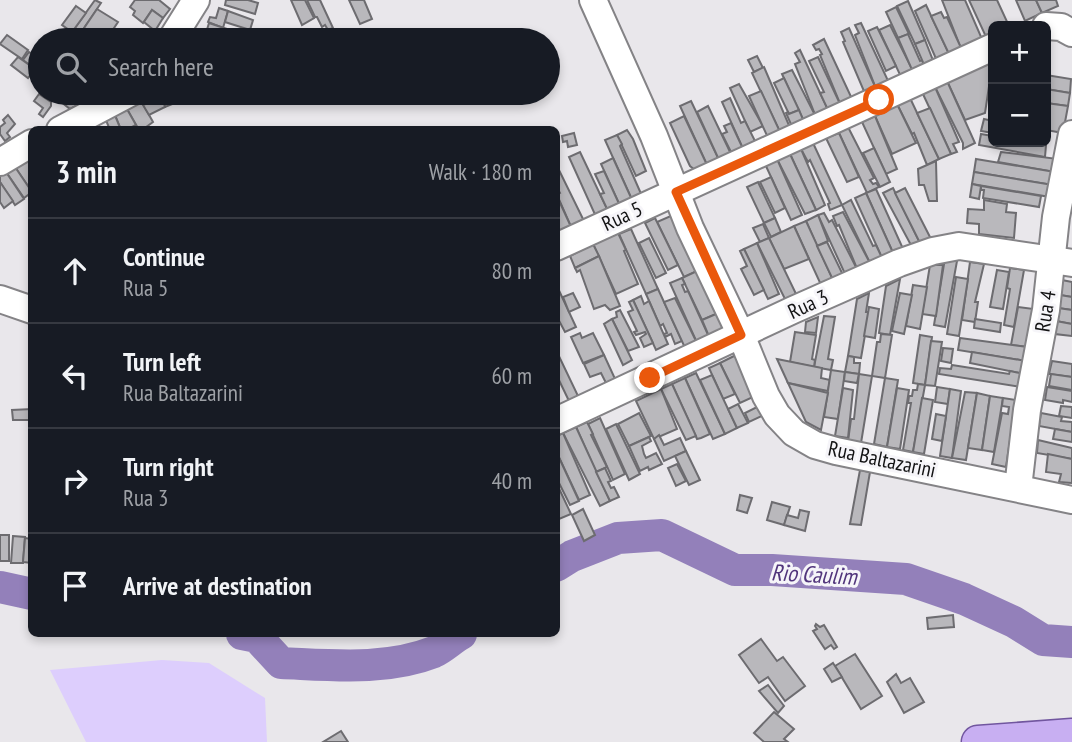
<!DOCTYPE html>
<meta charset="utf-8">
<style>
body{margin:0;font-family:"PT Sans Narrow",sans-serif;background:#242831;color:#f1f3f6}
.controls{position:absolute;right:21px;top:21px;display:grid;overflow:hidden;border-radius:10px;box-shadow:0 4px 10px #0003}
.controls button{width:63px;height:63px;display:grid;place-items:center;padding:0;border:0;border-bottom:2px solid #363941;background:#171b24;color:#f1f3f6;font:35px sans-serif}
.stop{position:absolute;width:21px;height:21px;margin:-16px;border:5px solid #ea580c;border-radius:50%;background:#fff}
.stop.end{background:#ea580c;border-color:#fff;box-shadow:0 2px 7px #0008}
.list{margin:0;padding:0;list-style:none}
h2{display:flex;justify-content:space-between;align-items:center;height:91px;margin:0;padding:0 28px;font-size:30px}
h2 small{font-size:23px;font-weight:400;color:#9ea1a6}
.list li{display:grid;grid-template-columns:46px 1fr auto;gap:21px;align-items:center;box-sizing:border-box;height:105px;padding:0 28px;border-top:2px solid #363941}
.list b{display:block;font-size:26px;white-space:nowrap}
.list p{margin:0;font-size:23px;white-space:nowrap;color:#9ea1a6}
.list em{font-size:23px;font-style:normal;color:#9ea1a6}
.icon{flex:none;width:38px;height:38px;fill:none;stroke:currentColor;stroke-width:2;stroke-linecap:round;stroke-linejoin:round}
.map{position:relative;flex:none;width:1072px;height:742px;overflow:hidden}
.search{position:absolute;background:#171b24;box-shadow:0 4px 10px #0003;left:28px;top:28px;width:532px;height:77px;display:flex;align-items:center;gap:18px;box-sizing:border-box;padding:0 24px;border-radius:38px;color:#9ea1a6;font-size:26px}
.panel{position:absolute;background:#171b24;box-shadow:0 4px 10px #0003;left:28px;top:126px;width:532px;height:511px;border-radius:10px}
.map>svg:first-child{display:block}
.green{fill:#ddcefd}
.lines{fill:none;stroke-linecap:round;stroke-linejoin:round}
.river{stroke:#9380ba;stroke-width:32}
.building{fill:#b9b8bc;stroke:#6d6c70;stroke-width:2}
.minor-casing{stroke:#848386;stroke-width:30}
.major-casing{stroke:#71569f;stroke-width:35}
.minor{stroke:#fff;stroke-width:26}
.major{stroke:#c8aff2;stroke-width:32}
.route{stroke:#ea580c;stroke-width:9}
.labels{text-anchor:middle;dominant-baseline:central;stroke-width:6;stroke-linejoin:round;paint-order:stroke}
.street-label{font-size:21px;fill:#131314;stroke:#f6f5f9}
.water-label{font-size:23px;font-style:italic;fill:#51357c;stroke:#f6f5f9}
</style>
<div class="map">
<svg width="1072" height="742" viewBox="0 0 1072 742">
<rect width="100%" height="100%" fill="#e9e7eb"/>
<polygon class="green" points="162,660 209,663 265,698 267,742 86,742 50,670"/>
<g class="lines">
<g class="river">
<polyline points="556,566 572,556 618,538 662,535 735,570 772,570 906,579 964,599 1014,622 1043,640 1072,642"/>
<polyline points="0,587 32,594"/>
<path d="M 242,634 L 257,637 L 281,663 C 331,665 386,671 434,652 C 443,648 452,639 461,634"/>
</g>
</g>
<g class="building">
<polygon points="95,0 101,3 78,37 72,32"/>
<polygon points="135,0 159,0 170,9 163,18 152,10 143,23 133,15 135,11 130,7"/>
<polygon points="226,0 248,0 258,3 255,14 225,5"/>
<polygon points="291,0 305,0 314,18 302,25"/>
<polygon points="307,0 320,0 333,28 328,30 325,25 322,27 317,17 315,17"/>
<polygon points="349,0 364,0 372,19 360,24"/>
<polygon points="942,0 965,0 982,39 962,51"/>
<polygon points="969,0 997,0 1009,26 993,26 993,36 987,39"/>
<polygon points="1016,0 1036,0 1042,13 1025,21"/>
<polygon points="1036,0 1056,0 1058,6 1042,13"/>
<polygon points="908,1 925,40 915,44 897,6"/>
<polygon points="926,5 950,56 937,61 915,11"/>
<polygon points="76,6 86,13 72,32 62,25"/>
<polygon points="896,7 909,34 898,38 886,12"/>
<polygon points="219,8 228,11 223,28 208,22 210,17 216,18"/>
<polygon points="97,9 118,22 106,40 83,40 78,37"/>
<polygon points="152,10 163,18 155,31 144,22"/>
<polygon points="228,11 253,20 250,30 225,22"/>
<polygon points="941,12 944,18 947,17 962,50 950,56 931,16"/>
<polygon points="209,23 248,36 247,40 225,40 206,33"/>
<polygon points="861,23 890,85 877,91 855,35 859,33 855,25"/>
<polygon points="890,25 914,73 902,79 879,30"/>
<polygon points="877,27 896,66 886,71 868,31"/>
<polygon points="849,28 877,91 866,96 843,42 845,41 841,32"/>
<polygon points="908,34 920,61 922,60 925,67 913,72 898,38"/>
<polygon points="7,35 28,50 22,59 0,44"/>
<polygon points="824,39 853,101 841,106 820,55 822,54 819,49 816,50 813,45"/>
<polygon points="925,40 934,63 925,67 915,44"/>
<polygon points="800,50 829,112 816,117 795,64 800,62 795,53"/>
<polygon points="29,52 40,60 40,73 23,60"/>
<polygon points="757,56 763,68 754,72 748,60"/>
<polygon points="18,57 35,69 28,78 11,65"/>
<polygon points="818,57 841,106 829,112 820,93 824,92 809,61"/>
<polygon points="993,60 985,113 965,120 947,81"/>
<polygon points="764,67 791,130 781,134 752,73"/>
<polygon points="792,70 817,119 805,124 782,74"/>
<polygon points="1046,75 1071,79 1070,93 1046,89"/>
<polygon points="784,78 799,110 789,114 774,83"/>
<polygon points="947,81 975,143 963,149 963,143 935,87"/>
<polygon points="739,84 763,126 750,132 730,88"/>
<polygon points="935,87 959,142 953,144 957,152 951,154 922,92"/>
<polygon points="1046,89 1070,93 1068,106 1046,103"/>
<polygon points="761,91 781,134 769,140 749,96"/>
<polygon points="50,93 68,93 82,103 70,109"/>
<polygon points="164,93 176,93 180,101 165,107 162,98 166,96"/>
<polygon points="39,94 51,102 51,106 43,117 39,114 43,108 34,101"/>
<polygon points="139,97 153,122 142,130 139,130 123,102"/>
<polygon points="162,97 165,107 149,115 143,105"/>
<polygon points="730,98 741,123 745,121 757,145 744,151 722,102"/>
<polygon points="910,98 939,159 927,165 914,133 912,134 897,104"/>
<polygon points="691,101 720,162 708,167 680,106"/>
<polygon points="123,102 136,125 132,127 134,130 121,130 112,108"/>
<polygon points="1046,103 1068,106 1063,133 1046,130"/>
<polygon points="897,104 916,143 892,154 875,116"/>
<polygon points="708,106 732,156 720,162 697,112"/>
<polygon points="112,108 121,130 110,130 103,113"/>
<polygon points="930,108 951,154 939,159 917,113"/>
<polygon points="799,110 805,124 793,129 786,113 788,112 789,114"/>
<polygon points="8,115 15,124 7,133 10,137 5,141 0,134 0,127 5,123 3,120"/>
<polygon points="684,116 708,167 695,170 690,166 670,123"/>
<polygon points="875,116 897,169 886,174 862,122"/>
<polygon points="984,119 993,121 993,133 981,131"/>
<polygon points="731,123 744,151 733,156 722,134 727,132 724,126"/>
<polygon points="848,127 874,178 870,180 873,184 876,183 879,187 867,193 838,131"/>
<polygon points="627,130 633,139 646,171 636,176 617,135"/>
<polygon points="574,133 577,145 568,147 567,141 563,142 562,136"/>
<polygon points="839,133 859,177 847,182 826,138"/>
<polygon points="981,134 993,136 993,142 1028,142 1046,145 1045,157 979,145"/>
<polygon points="617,135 622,144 620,146 642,196 633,202 605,140"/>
<polygon points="813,143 842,205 830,210 828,204 830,203 810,160 808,162 801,149"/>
<polygon points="874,148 890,182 880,187 863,153"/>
<polygon points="801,149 825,205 816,210 790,154"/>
<polygon points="580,152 609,213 597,219 569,157"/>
<polygon points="1001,152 1058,159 1055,172 998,162"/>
<polygon points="790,154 816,210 805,214 777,159"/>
<polygon points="32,155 32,192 13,164"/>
<polygon points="613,158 633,202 621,208 601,164"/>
<polygon points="777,159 802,215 791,220 765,164"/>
<polygon points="976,159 1055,172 1053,185 974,172"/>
<polygon points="936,161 937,201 929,201 924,185 919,185 918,169"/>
<polygon points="13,164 32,192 24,198 4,169"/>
<polygon points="556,164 585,223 572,229 557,195 560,193 556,186"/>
<polygon points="4,169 24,199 15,205 0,182 0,172"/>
<polygon points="604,171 621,208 609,213 600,194 604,193 595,174"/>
<polygon points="974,172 1053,185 1050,197 972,184"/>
<polygon points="771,177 785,208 775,213 760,182"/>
<polygon points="0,182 13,201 4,208 0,202"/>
<polygon points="758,182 775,218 764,223 747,187"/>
<polygon points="972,184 981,186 979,199 970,197"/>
<polygon points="981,186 1041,196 1039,207 983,198 984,190 981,190"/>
<polygon points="893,188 920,243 912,247 883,193"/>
<polygon points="905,188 931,239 920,243 895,193"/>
<polygon points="876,189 904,251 894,255 866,193"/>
<polygon points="866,193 894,255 883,260 855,198"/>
<polygon points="556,194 572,229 561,235 556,225"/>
<polygon points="851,200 873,246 876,245 883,260 871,265 842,205"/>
<polygon points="984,200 1007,204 1006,212 1016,213 1014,238 979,234 979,224 967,223 968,209 984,210"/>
<polygon points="843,212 871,265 858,271 839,225 837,226 833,216"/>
<polygon points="824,213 829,222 832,220 858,271 846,276 818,215"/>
<polygon points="673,215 697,271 684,277 657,222"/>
<polygon points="818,215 828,241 817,246 806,221"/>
<polygon points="655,218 678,265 668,270 645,223"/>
<polygon points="775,218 781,232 771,237 764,223"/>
<polygon points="806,221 834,282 822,287 794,226"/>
<polygon points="763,224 769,238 760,242 753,228"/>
<polygon points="794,226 809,259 784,269 769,238"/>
<polygon points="631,229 658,289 646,294 619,234"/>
<polygon points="618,233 626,250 624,251 638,284 616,294 593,244"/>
<polygon points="649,238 666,273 656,278 639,243"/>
<polygon points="769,238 798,298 787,303 757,243"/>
<polygon points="827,242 844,277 834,282 817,246"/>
<polygon points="757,243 779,294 768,299 744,249"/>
<polygon points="593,244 599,256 575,268 570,256"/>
<polygon points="744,249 764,290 754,295 741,269 747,266 740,251"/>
<polygon points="599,256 620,306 610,310 605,305 594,309 580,270 577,272 575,268"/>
<polygon points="945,258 957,261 945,327 934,325"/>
<polygon points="970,262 984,264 975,302 978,302 975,322 962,320"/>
<polygon points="930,265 943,265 936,316 922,314"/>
<polygon points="1010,268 1024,270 1014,327 1004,325 1010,289 1007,288"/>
<polygon points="997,270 1009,272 1003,309 990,307"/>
<polygon points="697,271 716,314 702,320 682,278"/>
<polygon points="956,277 968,279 959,336 947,334"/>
<polygon points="682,278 685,284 682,285 685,292 688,291 710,339 698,345 670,283"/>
<polygon points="900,279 890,335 879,333 886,286"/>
<polygon points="1062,280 1072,282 1072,297 1060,295"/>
<polygon points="556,284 576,327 565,332 556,315"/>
<polygon points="913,285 927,287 920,329 906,326"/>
<polygon points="658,289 682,341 675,344 671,334 665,337 664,334 667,333 663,324 660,326 646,294"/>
<polygon points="573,293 580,307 569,312 563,297"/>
<polygon points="869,293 866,312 869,312 861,358 848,356 857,299"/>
<polygon points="900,293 912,295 904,334 892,331"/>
<polygon points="1060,295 1072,297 1072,310 1058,308"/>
<polygon points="641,296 644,304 649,301 668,344 656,350 633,300"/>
<polygon points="675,298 698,345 686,350 664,302"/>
<polygon points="633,300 653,343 644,347 640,338 646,334 645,332 636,335 634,332 637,331 628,312 633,310 629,302"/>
<polygon points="869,307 879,309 875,338 864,336"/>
<polygon points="1018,307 1034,309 1028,347 1011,345"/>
<polygon points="1058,308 1072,310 1072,324 1056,321"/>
<polygon points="620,310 639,347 628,351 612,319 617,317 616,312"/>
<polygon points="723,311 725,335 711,341 702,320"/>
<polygon points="824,316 835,317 828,359 833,360 831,370 814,367"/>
<polygon points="818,317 816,333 805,332 806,322"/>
<polygon points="612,319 632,360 623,365 604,324"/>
<polygon points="975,319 1001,323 1000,332 974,328"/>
<polygon points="1056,321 1072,324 1072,336 1055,334"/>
<polygon points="795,332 816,335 812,359 815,360 814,367 790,362"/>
<polygon points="580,333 582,338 593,333 604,355 583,363 571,337"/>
<polygon points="881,334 892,335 885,378 872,376 877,342 880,342"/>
<polygon points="920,335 932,337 925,385 913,383"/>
<polygon points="960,338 1028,347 1026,361 958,350"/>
<polygon points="931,341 942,342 935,386 925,385"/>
<polygon points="943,348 953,349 951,363 941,361"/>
<polygon points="556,350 579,398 570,403 556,374"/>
<polygon points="972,352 1026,361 1024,374 970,363"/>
<polygon points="604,355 616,381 607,385 601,373 590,377 584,364"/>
<polygon points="736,355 753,397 740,403 720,363"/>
<polygon points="848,356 854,357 854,363 860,363 859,374 845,372"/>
<polygon points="777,359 822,368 821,378 830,380 828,391 788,383"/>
<polygon points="1052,361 1072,364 1072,377 1049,374"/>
<polygon points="720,363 735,394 723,399 709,368"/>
<polygon points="952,365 1009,374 1010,371 1024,374 1021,387 939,374 940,368 951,369"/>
<polygon points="831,370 845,372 838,419 824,417"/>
<polygon points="845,372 859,374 857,383 844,381"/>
<polygon points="696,373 725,434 713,439 685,378"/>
<polygon points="859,374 872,376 861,443 848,441 851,419 854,419"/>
<polygon points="1051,374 1072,377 1072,390 1049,386"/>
<polygon points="712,375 737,428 725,434 700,380"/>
<polygon points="685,378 710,434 701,438 697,439 672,384"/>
<polygon points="885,378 898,380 887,447 874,444"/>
<polygon points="788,383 828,393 821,430 806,422"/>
<polygon points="672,384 696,436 686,440 661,389"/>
<polygon points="918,384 925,385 913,452 903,450 911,403 908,403 909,396 912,396 913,390 917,390"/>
<polygon points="937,387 950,389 948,404 935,402"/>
<polygon points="1047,387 1072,391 1072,402 1063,400 1063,403 1045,400"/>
<polygon points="843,388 853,390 848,438 835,436"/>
<polygon points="897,388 909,390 900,449 887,447"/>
<polygon points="661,389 677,429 654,439 636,401"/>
<polygon points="950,389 961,391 952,458 940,456"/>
<polygon points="965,392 977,393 966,460 952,458"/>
<polygon points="977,393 990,396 982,450 968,448"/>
<polygon points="990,396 1003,398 994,452 982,450"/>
<polygon points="922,398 933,400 924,454 913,452"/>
<polygon points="1003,398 1016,400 1006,467 992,464 1002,413 1008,414 1009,407 1002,406"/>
<polygon points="738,404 748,423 737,428 728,409"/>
<polygon points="759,406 764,415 749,422 745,413"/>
<polygon points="1061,406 1072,407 1072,418 1059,416"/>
<polygon points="32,409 32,420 13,420 12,410"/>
<polygon points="639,413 651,436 629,446 618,424"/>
<polygon points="1041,413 1062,417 1061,421 1072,422 1072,432 1039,426"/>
<polygon points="936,414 946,416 942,441 932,439"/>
<polygon points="600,418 625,474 613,480 588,424"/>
<polygon points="587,422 593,434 591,435 607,467 596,472 576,427"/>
<polygon points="616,424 640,474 629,480 606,429"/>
<polygon points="576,427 610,501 600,506 563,433"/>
<polygon points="1055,429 1072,432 1072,442 1053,439"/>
<polygon points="563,433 590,495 579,500 556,451 556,437"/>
<polygon points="659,435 664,445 680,438 686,451 664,461 654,439"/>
<polygon points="649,437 651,441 642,446 644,454 646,458 656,453 662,464 649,470 648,467 640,471 629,446"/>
<polygon points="1038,440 1072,448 1072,459 1037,453"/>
<polygon points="556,451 579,501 570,505 556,477"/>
<polygon points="686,451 700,480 689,485 675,456"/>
<polygon points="1048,454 1072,459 1072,483 1059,482 1061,474 1046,472"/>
<polygon points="677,464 686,481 676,486 668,468"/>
<polygon points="605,468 611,481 608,482 611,488 614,487 619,497 610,501 596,472"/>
<polygon points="860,470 870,472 861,525 850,524"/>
<polygon points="556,482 571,514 559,519 556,514"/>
<polygon points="740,495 752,498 747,513 737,510"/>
<polygon points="772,502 790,507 784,525 767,520"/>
<polygon points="583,509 595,535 584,541 572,515"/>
<polygon points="800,510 809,512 805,531 784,525 787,515 798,518"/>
<rect x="0" y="535" width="9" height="26"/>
<polygon points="13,536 25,537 23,563 11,563"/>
<polygon points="25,538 32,539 32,563 23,562"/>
<polygon points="953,615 954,627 928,629 927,618"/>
<polygon points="816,624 820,627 824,625 837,647 834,649 831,645 825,649 813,631 817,629 815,626"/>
<polygon points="761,639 777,661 783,657 805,686 785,701 768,677 759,683 739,655"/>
<polygon points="855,654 882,696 861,709 835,666"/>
<polygon points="833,663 842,677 832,682 824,669"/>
<polygon points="896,674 901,683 910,678 924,702 904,713 887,682"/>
<polygon points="768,685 784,706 778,713 759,691"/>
<polygon points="774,712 794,729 784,739 788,742 764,742 754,733"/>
<polygon points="341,731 348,742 323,742"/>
</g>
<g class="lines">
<defs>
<g id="minor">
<polyline points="593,0 654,136 690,228 741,335 766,396 777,415 794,433 815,445 836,451 1072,500"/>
<polyline points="1046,26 1061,27 1072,33"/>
<polyline points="171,40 196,0"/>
<polyline points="60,130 130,93"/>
<polyline points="0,162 32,143"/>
<polyline points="556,247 993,47"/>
<polyline points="0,299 32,310"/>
<polyline points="556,421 793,310 899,263 933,251 959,246 1072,263"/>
<polyline points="1018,488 1027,410 1046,310 1056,217 1072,134"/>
</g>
<polyline id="major" points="978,742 1072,735"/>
</defs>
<use href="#minor" class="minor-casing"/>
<use href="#major" class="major-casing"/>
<use href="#minor" class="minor"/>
<use href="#major" class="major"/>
</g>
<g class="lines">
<polyline class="route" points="650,378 741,335 676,192 879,100"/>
</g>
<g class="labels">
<g class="street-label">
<text transform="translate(622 216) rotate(-25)">Rua 5</text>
<text transform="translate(808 304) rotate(-25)">Rua 3</text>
<text transform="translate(1045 311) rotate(-81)">Rua 4</text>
<text transform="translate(882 459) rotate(12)">Rua Baltazarini</text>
</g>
<g class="water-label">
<text transform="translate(814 574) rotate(3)">Rio Caulim</text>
</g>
</g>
</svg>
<div class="controls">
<button>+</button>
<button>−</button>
</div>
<div class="stop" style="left:879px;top:100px"></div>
<div class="stop end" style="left:650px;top:378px"></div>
<div class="search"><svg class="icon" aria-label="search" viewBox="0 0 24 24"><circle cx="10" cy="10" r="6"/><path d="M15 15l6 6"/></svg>Search here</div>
<section class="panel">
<h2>3 min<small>Walk · 180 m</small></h2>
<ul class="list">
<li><svg class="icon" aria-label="ahead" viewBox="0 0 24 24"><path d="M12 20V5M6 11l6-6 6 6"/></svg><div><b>Continue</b><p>Rua 5</p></div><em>80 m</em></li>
<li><svg class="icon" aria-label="left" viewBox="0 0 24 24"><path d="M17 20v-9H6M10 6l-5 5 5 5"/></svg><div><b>Turn left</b><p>Rua Baltazarini</p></div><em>60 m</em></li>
<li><svg class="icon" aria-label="right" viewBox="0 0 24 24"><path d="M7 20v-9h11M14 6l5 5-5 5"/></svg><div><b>Turn right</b><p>Rua 3</p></div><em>40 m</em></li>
<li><svg class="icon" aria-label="arrive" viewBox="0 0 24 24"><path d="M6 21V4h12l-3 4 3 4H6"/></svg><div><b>Arrive at destination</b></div></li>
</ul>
</section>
</div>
